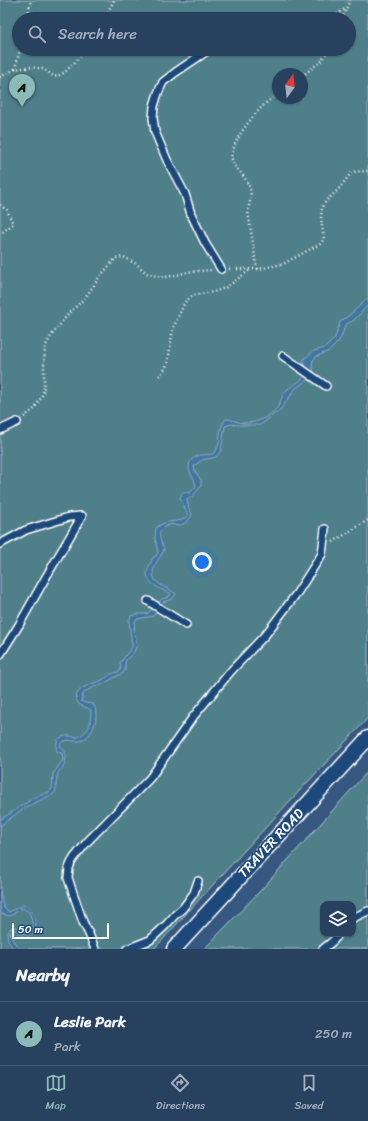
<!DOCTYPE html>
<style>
body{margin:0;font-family:Sriracha,sans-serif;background:#304865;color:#f1f3f6}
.controls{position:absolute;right:12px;bottom:12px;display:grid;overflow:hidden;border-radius:8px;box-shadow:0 1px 3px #0004}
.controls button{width:36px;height:36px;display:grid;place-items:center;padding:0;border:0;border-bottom:1px solid #445a74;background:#28415f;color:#f1f3f6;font:20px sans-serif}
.compass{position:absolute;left:272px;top:68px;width:36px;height:36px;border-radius:50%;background:#28415f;box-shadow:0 1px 3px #0004;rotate:15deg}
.scale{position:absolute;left:12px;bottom:10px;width:97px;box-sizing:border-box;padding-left:4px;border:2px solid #fff;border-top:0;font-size:11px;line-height:14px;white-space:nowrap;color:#fff;-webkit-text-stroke:3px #1f4a7a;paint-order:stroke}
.you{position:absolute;left:202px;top:562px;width:14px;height:14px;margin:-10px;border:3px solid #fff;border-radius:50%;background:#1a73e8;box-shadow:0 0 0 6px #1a73e833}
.badge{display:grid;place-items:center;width:26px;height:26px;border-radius:50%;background:#8bbbb9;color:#111;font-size:13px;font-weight:700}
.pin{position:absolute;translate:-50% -33px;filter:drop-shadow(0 1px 2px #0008)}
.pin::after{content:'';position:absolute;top:21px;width:14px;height:12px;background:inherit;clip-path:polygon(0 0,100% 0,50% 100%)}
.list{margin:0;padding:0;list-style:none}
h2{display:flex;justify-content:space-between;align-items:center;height:52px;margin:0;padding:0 16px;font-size:17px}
h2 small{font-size:13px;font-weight:400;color:#a5afbd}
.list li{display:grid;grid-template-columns:26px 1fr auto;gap:12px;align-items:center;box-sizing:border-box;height:64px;padding:0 16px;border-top:1px solid #445a74}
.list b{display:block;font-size:15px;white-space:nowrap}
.list p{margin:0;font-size:13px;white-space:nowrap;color:#a5afbd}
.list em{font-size:13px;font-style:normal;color:#a5afbd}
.icon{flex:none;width:22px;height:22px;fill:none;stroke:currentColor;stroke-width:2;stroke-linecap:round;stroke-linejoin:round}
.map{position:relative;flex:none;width:368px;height:949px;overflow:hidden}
.search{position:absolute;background:#28415f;box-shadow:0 1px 3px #0004;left:12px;right:12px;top:12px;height:44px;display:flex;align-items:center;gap:10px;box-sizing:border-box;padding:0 14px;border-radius:22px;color:#a5afbd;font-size:15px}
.sheet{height:116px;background:#28415f}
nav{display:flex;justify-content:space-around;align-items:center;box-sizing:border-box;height:56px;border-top:1px solid #445a74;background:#28415f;font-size:11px;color:#a5afbd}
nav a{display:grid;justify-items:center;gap:2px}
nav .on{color:#8bbbb9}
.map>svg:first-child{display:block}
.green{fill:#50808a;stroke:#a8c0c4;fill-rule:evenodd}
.water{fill:#42759f;stroke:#8eacc5}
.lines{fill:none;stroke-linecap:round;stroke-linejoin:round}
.service-casing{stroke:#fff;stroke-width:10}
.minor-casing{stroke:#fff;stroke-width:17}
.path{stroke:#fff;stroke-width:2.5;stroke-dasharray:1 3;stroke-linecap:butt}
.service{stroke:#1f4a7a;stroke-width:7}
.minor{stroke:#1f4a7a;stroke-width:14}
.labels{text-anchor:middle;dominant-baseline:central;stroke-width:3.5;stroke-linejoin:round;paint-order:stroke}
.street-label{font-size:14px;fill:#fff;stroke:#1f4a7a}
</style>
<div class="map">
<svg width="368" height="949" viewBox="0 0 368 949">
<rect width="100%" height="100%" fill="#36577f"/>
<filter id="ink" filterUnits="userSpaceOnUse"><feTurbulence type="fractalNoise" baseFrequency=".025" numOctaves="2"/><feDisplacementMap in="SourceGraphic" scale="8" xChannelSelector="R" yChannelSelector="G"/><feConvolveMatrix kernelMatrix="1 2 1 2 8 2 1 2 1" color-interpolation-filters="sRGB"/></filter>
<g filter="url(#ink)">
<g class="green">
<path d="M 0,0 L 368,0 L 368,718 L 289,802 L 154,949 L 0,949 ZM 19,19 L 349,19 L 349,49 L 19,49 ZM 278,74 L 302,74 L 302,98 L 278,98 Z"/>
<path d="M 368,771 L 368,949 L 204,949 L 260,891 ZM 323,904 L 353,904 L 353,934 L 323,934 Z"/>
</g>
<g class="water">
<path d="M 368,298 L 368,305 L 354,320 L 345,325 L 342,335 L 338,342 L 329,351 L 317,356 L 313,360 L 312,365 L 314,372 L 308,379 L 295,389 L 280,410 L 260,425 L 240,425 L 231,424 L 225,426 L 221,451 L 216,457 L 202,460 L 194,466 L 195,471 L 201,480 L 201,486 L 193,496 L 187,499 L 189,509 L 192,514 C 189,522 184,524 177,526 L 172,524 C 156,528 158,536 164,549 C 162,555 158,559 155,565 C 147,583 165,586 176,594 L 172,599 L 163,602 L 153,616 L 137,619 L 135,621 L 134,631 L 137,644 L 134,652 L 126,660 L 125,663 L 125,670 L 123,673 L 117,676 L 101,685 L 94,687 L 86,691 L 83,694 L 81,701 L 85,703 L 93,704 C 100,714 94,734 83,740 C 74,744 67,736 60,744 C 61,749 63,748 65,752 C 68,757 64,763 63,768 C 50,775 63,793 49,796 L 24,808 L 0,826 L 0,820 L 32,799 L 49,792 L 52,789 L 53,774 L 63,760 L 62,753 L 57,752 C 53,737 65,733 77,738 C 91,729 90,727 91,710 C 87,707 80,706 78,703 C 70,688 94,684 102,680 C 110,676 109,673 119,672 L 121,669 L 120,663 L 132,647 L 132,643 L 131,638 L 129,621 L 131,616 L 137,614 L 147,614 L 162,599 L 166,598 L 171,595 L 170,593 C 163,591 146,583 147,573 C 148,568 151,562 153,558 L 156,556 L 158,552 L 155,538 L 156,528 C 168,517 180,526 188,515 L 180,498 L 182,494 L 186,492 L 189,493 L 193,490 L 196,486 C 195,477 186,471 190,463 C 191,459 197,455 202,455 C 209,454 213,457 217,449 C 222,439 217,430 226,419 C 232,419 238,423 244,423 C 256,424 269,417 277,408 C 281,403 281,396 286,391 C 294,383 302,383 308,371 L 303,360 L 314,351 L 325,348 L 335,338 L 340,322 L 351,314 Z"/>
<path d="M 0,892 L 4,908 L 9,912 L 23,905 C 32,907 34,916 36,925 L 33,931 L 26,938 L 24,937 L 16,930 L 12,930 L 9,934 L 19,949 L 14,949 C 8,942 4,935 11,928 L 18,927 L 22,933 L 26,935 L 33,926 C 31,918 31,910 22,908 L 10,916 L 2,914 L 0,911 Z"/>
</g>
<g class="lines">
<defs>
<g id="service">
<polyline points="210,49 176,72 163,82 158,93 154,106 153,118 155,132 167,160 185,194 191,214 205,243 221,269"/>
<polyline points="283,356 326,386"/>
<polyline points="0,430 17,422"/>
<polyline points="0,544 26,530 69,517 82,516 46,577 19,625 0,655"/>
<polyline points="148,601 186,625"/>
<polyline points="353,918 368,911"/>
<polyline points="95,949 89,934 83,922 68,878 69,868 71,863 74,858 87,842 150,778 193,717 231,671 266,634 297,593 322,554 325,529"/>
<polyline points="127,949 150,940 166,925 175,915 183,908 194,893 198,881"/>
<polyline points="323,949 333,941 339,934"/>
</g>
<polyline id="minor" points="174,949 368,738"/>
</defs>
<use href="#service" class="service-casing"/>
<use href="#minor" class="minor-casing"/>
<g class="path">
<polyline points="27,19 31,0"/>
<polyline points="104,19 114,0"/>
<polyline points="330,19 346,8"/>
<polyline points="342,19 350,0"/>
<polyline points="293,49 327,53"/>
<polyline points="15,69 20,49"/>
<polyline points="302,76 321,61 329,49"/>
<polyline points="0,77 15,69 31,67 43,69 55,77 64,73 88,49"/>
<polyline points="0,205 7,210 13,224 0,234"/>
<polyline points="229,269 258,269 283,264 320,244 324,239 321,219 322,207 327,200 337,191 352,172 368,171"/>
<path d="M 258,269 L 256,264 L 248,211 L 251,196 L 250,188 L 245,178 L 235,166 L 231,157 C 233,152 234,146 236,142 C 245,124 262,104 278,94"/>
<polyline points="159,376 165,369 168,362 173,328 185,302 193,295 214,292 227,287 251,269"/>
<polyline points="24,417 34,409 41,398 44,390 44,362 45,347 51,336 69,313 84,299 101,275 116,258 124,257 138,265 146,273 157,276 166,277 177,275 187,272 212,270"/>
<polyline points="333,542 368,520"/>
</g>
<use href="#service" class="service"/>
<use href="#minor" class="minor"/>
</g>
</g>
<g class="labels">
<g class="street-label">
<text transform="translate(271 843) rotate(-47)">TRAVER ROAD</text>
</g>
</g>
</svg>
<div class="controls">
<button><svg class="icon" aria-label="layers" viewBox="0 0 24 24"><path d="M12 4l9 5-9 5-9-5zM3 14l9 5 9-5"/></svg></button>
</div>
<svg class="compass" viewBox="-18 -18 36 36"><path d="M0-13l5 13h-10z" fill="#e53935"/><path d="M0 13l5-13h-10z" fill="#a5afbd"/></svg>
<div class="scale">50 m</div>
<div class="you"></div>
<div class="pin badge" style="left:22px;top:107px">A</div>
<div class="search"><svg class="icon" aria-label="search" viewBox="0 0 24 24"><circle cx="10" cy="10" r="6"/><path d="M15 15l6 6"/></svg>Search here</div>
</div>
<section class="sheet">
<h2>Nearby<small></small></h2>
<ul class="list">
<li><span class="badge">A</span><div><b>Leslie Park</b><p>Park</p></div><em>250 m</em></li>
</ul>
</section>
<nav>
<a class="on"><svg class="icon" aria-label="map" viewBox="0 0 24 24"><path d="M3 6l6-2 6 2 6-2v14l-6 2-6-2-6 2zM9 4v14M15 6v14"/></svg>Map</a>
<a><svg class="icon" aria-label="directions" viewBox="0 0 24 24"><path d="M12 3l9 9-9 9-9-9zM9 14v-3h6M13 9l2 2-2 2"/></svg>Directions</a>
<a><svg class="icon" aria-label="saved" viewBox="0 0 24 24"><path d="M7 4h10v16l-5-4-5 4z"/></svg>Saved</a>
</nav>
